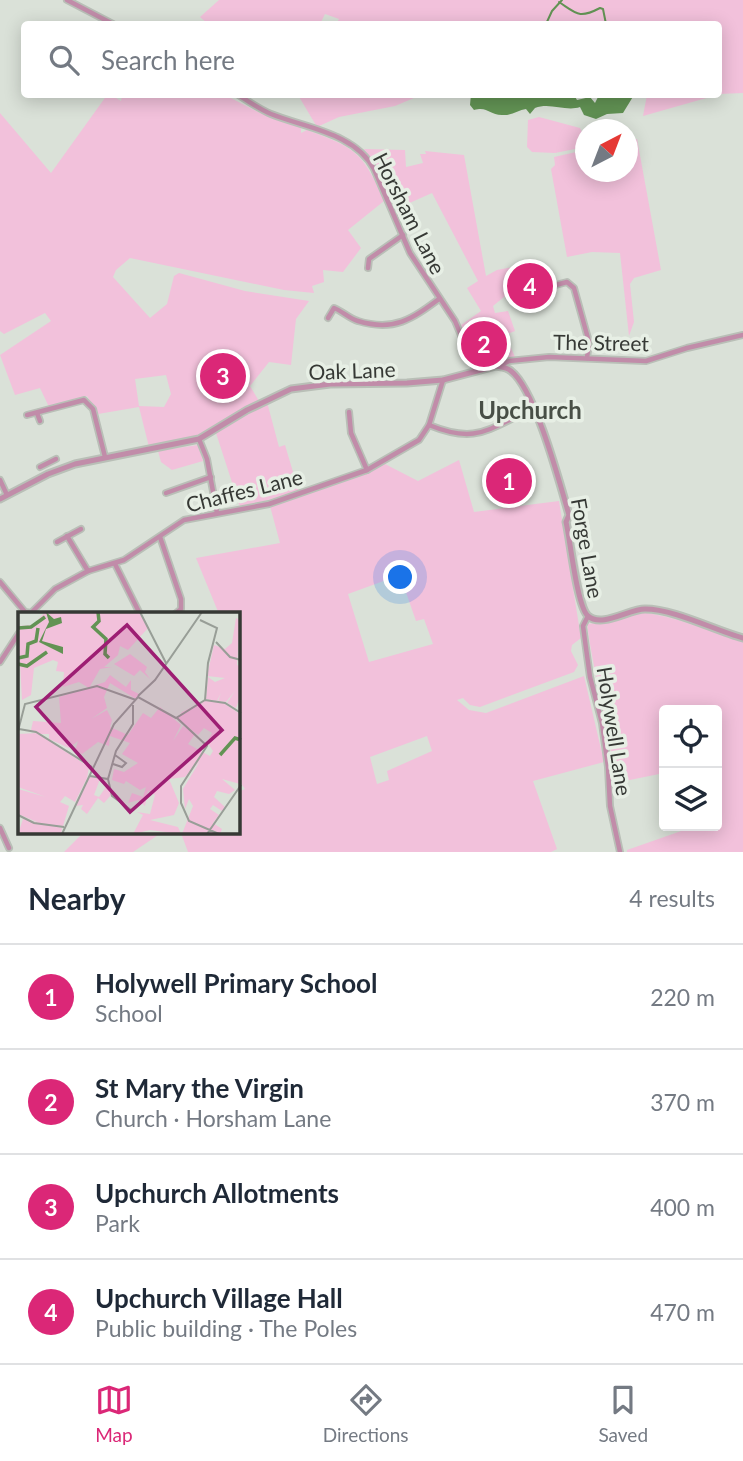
<!DOCTYPE html>
<meta charset="utf-8">
<style>
body{margin:0;font-family:Lato,sans-serif;background:#f2f2f3;color:#1f2937}
.controls{position:absolute;right:21px;bottom:21px;display:grid;overflow:hidden;border-radius:7px;box-shadow:0 4px 18px #0003}
.controls button{width:63px;height:63px;display:grid;place-items:center;padding:0;border:0;border-bottom:2px solid #e0e1e3;background:#fff;color:#1f2937;font:35px sans-serif}
.compass{position:absolute;left:575px;top:119px;width:63px;height:63px;border-radius:50%;background:#fff;box-shadow:0 4px 18px #0003;rotate:42deg}
.you{position:absolute;left:401px;top:578px;width:24px;height:24px;margin:-18px;border:5px solid #fff;border-radius:50%;background:#1a73e8;box-shadow:0 0 0 10px #1a73e833}
.badge{display:grid;place-items:center;width:46px;height:46px;border-radius:50%;background:#db2777;color:#fff;font-size:23px;font-weight:700}
.pin{position:absolute;translate:-50% -50%;border:4px solid #fff;box-shadow:0 2px 7px #0006}
.list{margin:0;padding:0;list-style:none}
h2{display:flex;justify-content:space-between;align-items:center;height:91px;margin:0;padding:0 28px;font-size:30px}
h2 small{font-size:23px;font-weight:400;color:#747a83}
.list li{display:grid;grid-template-columns:46px 1fr auto;gap:21px;align-items:center;box-sizing:border-box;height:105px;padding:0 28px;border-top:2px solid #e0e1e3}
.list b{display:block;font-size:26px;white-space:nowrap}
.list p{margin:0;font-size:23px;white-space:nowrap;color:#747a83}
.list em{font-size:23px;font-style:normal;color:#747a83}
.icon{flex:none;width:38px;height:38px;fill:none;stroke:currentColor;stroke-width:2;stroke-linecap:round;stroke-linejoin:round}
.map{position:relative;flex:none;width:743px;height:852px;overflow:hidden}
.search{position:absolute;background:#fff;box-shadow:0 4px 18px #0003;left:21px;right:21px;top:21px;height:77px;display:flex;align-items:center;gap:18px;box-sizing:border-box;padding:0 24px;border-radius:7px;color:#747a83;font-size:26px}
.sheet{height:511px;background:#fff}
nav{display:flex;justify-content:space-around;align-items:center;box-sizing:border-box;height:98px;border-top:2px solid #e0e1e3;background:#fff;font-size:19px;color:#747a83}
nav a{display:grid;justify-items:center;gap:4px}
nav .on{color:#db2777}
.map>svg:first-child{display:block}
.green{fill:#f2c1db;fill-rule:evenodd}
.water{fill:#629354}
.lines{fill:none;stroke-linecap:round;stroke-linejoin:round}
.stream{stroke:#629354;stroke-width:2}
.minor-casing{stroke:#b9bfb7;stroke-width:8}
.tertiary-casing{stroke:#b9bfb7;stroke-width:9}
.minor{stroke:#c18ca9;stroke-width:4.5}
.tertiary{stroke:#c18ca9;stroke-width:5}
.labels{text-anchor:middle;dominant-baseline:central;stroke-width:7;stroke-linejoin:round;paint-order:stroke}
.street-label{font-size:21px;fill:#363935;stroke:#e7efe5}
.quarter-label{font-size:24px;font-weight:bold;fill:#484f46;stroke:#e7efe5}
.inset-river{fill:none;stroke:#629354;stroke-width:3.5}
.inset-road{fill:none;stroke:#989e97;stroke-width:2}
.view{fill:#9d1e73;fill-opacity:0.15;stroke:#9d1e73;stroke-width:3.5}
.inset-edge{fill:none;stroke:#363935;stroke-width:3.5}
</style>
<div class="map">
<svg width="743" height="852" viewBox="0 0 743 852">
<rect width="100%" height="100%" fill="#dae1d8"/>
<g class="green">
<polygon points="219,0 743,0 743,93 719,94 718,24 336,24 339,19 325,14 320,24 208,24 200,17"/>
<path d="M 107,95 L 118,95 L 116,98 L 121,101 L 122,95 L 225,95 L 262,114 L 301,127 L 301,133 L 307,130 C 356,148 363,152 384,201 L 348,230 L 361,248 L 343,272 L 323,270 L 324,282 L 312,286 L 314,293 L 284,290 L 130,258 L 116,270 L 113,277 L 150,318 L 167,304 L 174,276 L 179,273 L 245,291 L 309,301 L 296,319 L 291,365 L 269,362 L 250,386 L 259,401 L 200,436 L 149,447 L 139,407 L 98,414 L 87,396 L 49,407 L 40,388 L 15,395 L 0,355 L 51,321 L 45,313 L 4,334 L 0,331 L 0,113 L 51,173 ZM 166,375 L 171,394 L 164,407 L 139,406 L 135,379 Z"/>
<polygon points="298,95 421,95 395,106 339,117 317,127"/>
<polygon points="647,95 647,94 717,95 643,116"/>
<polygon points="539,117 580,128 585,138 585,147 555,153 532,152 527,147 528,120"/>
<polygon points="637,139 661,270 634,278 630,284 634,322 629,336 620,253 592,252 567,257 551,169 555,165 554,157 585,150 586,172 628,172 628,141"/>
<polygon points="364,149 405,150 406,167 423,163 420,154 426,154 425,151 464,155 486,276 497,270 535,263 537,270 493,306 495,313 508,311 515,331 505,335 515,357 482,366 475,362 461,325 481,311 467,288 478,281 432,193 396,209 379,172"/>
<polygon points="267,402 279,447 285,445 299,492 240,507 216,433"/>
<polygon points="198,445 203,461 172,470 161,462 158,451"/>
<path d="M 459,460 L 474,512 L 559,501 L 581,638 L 572,645 L 571,651 L 578,665 L 574,672 L 480,707 L 470,705 L 463,698 L 457,700 L 469,710 L 486,713 L 584,676 L 604,762 L 533,781 L 557,849 L 551,852 L 188,852 L 181,833 L 238,833 L 238,792 L 245,789 L 238,779 L 238,614 L 219,614 L 196,558 L 280,543 L 270,506 L 358,477 L 385,464 L 418,481 ZM 400,575 L 416,621 L 424,619 L 433,644 L 369,662 L 348,594 ZM 427,736 L 432,751 L 387,771 L 389,780 L 377,784 L 370,757 Z"/>
<path d="M 639,612 C 675,616 709,631 743,642 L 743,852 L 627,852 L 627,850 L 687,829 L 687,826 L 717,826 L 717,710 L 664,710 L 664,773 L 615,783 C 610,729 594,678 587,624 L 608,622 Z"/>
<polygon points="83,833 112,833 114,836 120,833 161,833 133,852 64,852"/>
</g>
<path class="water" d="M 471,94 L 508,95 L 511,97 L 526,94 L 574,95 L 577,100 L 590,97 L 595,103 L 599,95 L 634,95 L 623,113 L 607,114 L 596,119 L 584,115 L 580,107 C 566,112 550,102 535,108 L 530,114 L 526,109 C 518,110 511,116 502,115 C 489,115 488,106 474,110 L 470,105 Z"/>
<g class="lines">
<g class="stream">
<path d="M 559,2 C 577,14 579,19 600,8 L 603,9 L 606,24"/>
<polyline points="546,24 552,11 562,0"/>
</g>
<defs>
<g id="minor">
<polyline points="67,0 113,24"/>
<path d="M 237,94 C 248,101 259,109 271,114 C 306,128 355,133 374,169 L 410,253 L 455,321 L 476,371"/>
<polyline points="368,268 369,259 403,235"/>
<polyline points="552,286 567,282 574,288 589,342 587,358"/>
<path d="M 328,318 L 334,308 C 342,311 350,319 358,321 C 394,332 412,319 439,299"/>
<polyline points="499,366 509,361 549,357 646,361 687,348 743,335"/>
<polyline points="349,412 351,433 367,470"/>
<polyline points="37,413 40,421"/>
<polyline points="27,415 84,400 93,409 105,457"/>
<path d="M 429,425 C 478,445 488,428 533,409"/>
<polyline points="199,439 207,459 217,513"/>
<polyline points="40,467 56,459"/>
<polyline points="0,480 7,495"/>
<polyline points="166,493 211,477"/>
<polyline points="67,536 88,571"/>
<polyline points="160,537 181,599 181,609 175,614"/>
<polyline points="57,542 81,529"/>
<polyline points="115,564 140,614"/>
<polyline points="0,582 25,612 31,613 55,589 88,571 124,560 184,520 269,504 367,470 419,440 429,425 443,380"/>
<polyline points="588,616 583,626 585,641 590,677 602,723 608,767 610,806 620,852"/>
<polyline points="0,662 19,633"/>
<polyline points="0,828 9,848"/>
</g>
<path id="tertiary" d="M 0,499 L 48,474 L 75,464 L 199,439 L 247,410 L 291,389 L 330,384 L 407,383 L 443,380 L 496,366 C 502,367 507,367 511,371 C 535,389 560,484 569,515 L 566,522 C 570,538 577,607 588,616 C 602,628 629,609 645,609 C 674,609 714,630 743,638"/>
</defs>
<use href="#minor" class="minor-casing"/>
<use href="#tertiary" class="tertiary-casing"/>
<use href="#minor" class="minor"/>
<use href="#tertiary" class="tertiary"/>
</g>
<g class="labels">
<g class="street-label">
<text transform="translate(410 213) rotate(63)">Horsham Lane</text>
<text transform="translate(601 342) rotate(1)">The Street</text>
<text transform="translate(352 370) rotate(-2)">Oak Lane</text>
<text transform="translate(244 490) rotate(-14)">Chaffes Lane</text>
<text transform="translate(588 548) rotate(80)">Forge Lane</text>
<text transform="translate(615 731) rotate(81)">Holywell Lane</text>
</g>
<g class="quarter-label">
<text x="530" y="409">Upchurch</text>
</g>
</g>
<g transform="translate(18 612)">
<rect width="222" height="222" fill="#dae1d8"/>
<path d="M 27,0 L 121,0 L 130,16 L 110,38 L 102,34 L 100,43 L 86,55 L 94,55 L 82,57 L 71,76 L 61,70 L 45,75 L 46,60 L 38,59 L 40,50 L 35,48 L 16,56 L 13,83 L 4,88 L 0,14 L 15,13 ZM 218,6 L 222,8 L 219,53 L 222,54 L 222,85 L 218,96 L 209,91 L 217,79 L 208,90 L 200,89 L 203,81 L 199,89 L 188,87 L 190,65 L 197,70 L 207,66 L 189,64 L 196,33 L 207,37 L 214,31 ZM 112,42 L 129,55 L 127,60 L 132,67 L 122,58 L 116,64 L 96,52 ZM 92,63 L 108,75 L 113,68 L 113,78 L 121,82 L 118,87 L 92,71 L 86,85 L 89,96 L 73,107 L 89,98 L 94,108 L 92,115 L 110,123 L 125,101 L 133,106 L 142,95 L 163,113 L 155,129 L 165,114 L 177,122 L 170,132 L 192,144 L 195,139 L 189,130 L 194,121 L 186,116 L 180,123 L 159,107 L 164,100 L 187,89 L 204,90 L 222,102 L 222,172 L 204,167 L 217,178 L 211,182 L 199,179 L 196,185 L 207,195 L 204,199 L 195,193 L 192,197 L 201,203 L 195,211 L 204,217 L 202,222 L 164,222 L 175,194 L 171,187 L 167,197 L 165,177 L 182,149 L 167,165 L 151,167 L 161,191 L 156,203 L 132,208 L 160,215 L 163,222 L 132,218 L 115,222 L 125,203 L 119,200 L 132,202 L 137,183 L 130,179 L 127,194 L 120,188 L 110,191 L 114,181 L 125,185 L 128,175 L 122,178 L 108,169 L 106,172 L 94,168 L 96,157 L 106,160 L 120,151 L 104,142 L 112,131 L 92,124 L 91,134 L 80,130 L 64,142 L 57,139 L 60,129 L 51,136 L 31,127 L 31,122 L 21,122 L 71,155 L 69,166 L 57,190 L 47,184 L 42,190 L 51,194 L 45,214 L 24,212 L 0,202 L 0,177 L 28,185 L 0,175 L 0,122 L 20,121 L 13,118 L 15,109 L 43,111 L 41,85 L 87,70 ZM 72,164 L 82,167 L 76,183 L 81,185 L 90,172 L 93,183 L 86,191 L 80,186 L 69,202 L 63,197 L 65,193 L 57,194 ZM 5,207 L 44,216 L 43,222 L 0,222 Z" fill="#f2c1db"/>
<path d="M 28,0 L 36,7 L 43,5 L 44,11 L 28,17 L 24,29 L 45,35 L 45,42 L 21,30 L 31,10 Z" fill="#629354"/>
<path class="inset-river" d="M 80,0 L 81,9 L 75,15 L 88,27 L 87,42 L 91,46M 0,16 L 13,15 L 27,5M 0,46 L 9,44 L 10,32 L 18,29 L 20,16M 0,52 L 9,54 L 29,40M 202,143 L 217,126 L 223,128"/>
<path class="inset-road" d="M 122,0 L 148,51M 182,8 L 199,16 L 190,51 L 187,88M 198,30 L 212,45 L 223,48M 120,84 L 137,68 L 184,0M 159,106 L 189,134 L 163,174 L 163,191 L 171,209 L 201,222M 1,117 L 18,120 L 74,155M 0,119 L 7,92 L 79,74 L 118,88M 95,152 L 104,155 L 108,151 L 97,143M 72,164 L 90,167 L 98,139 L 115,112 L 115,93M 90,167 L 94,184 L 113,198M 0,203 L 16,211 L 46,215M 44,222 L 96,112 L 120,85 L 158,106 L 187,88 L 207,91 L 223,101M 189,222 L 223,173"/>
<path class="view" d="M 109,13 L 204,118 L 112,200 L 18,95 Z"/>
<rect width="222" height="222" class="inset-edge"/>
</g>
</svg>
<div class="controls">
<button><svg class="icon" aria-label="locate" viewBox="0 0 24 24"><circle cx="12" cy="12" r="6"/><path d="M12 2v4M12 18v4M2 12h4M18 12h4"/></svg></button>
<button><svg class="icon" aria-label="layers" viewBox="0 0 24 24"><path d="M12 4l9 5-9 5-9-5zM3 14l9 5 9-5"/></svg></button>
</div>
<svg class="compass" viewBox="-18 -18 36 36"><path d="M0-13l5 13h-10z" fill="#e53935"/><path d="M0 13l5-13h-10z" fill="#747a83"/></svg>
<div class="you"></div>
<div class="pin badge" style="left:509px;top:481px">1</div>
<div class="pin badge" style="left:484px;top:344px">2</div>
<div class="pin badge" style="left:223px;top:376px">3</div>
<div class="pin badge" style="left:530px;top:286px">4</div>
<div class="search"><svg class="icon" aria-label="search" viewBox="0 0 24 24"><circle cx="10" cy="10" r="6"/><path d="M15 15l6 6"/></svg>Search here</div>
</div>
<section class="sheet">
<h2>Nearby<small>4 results</small></h2>
<ul class="list">
<li><span class="badge">1</span><div><b>Holywell Primary School</b><p>School</p></div><em>220 m</em></li>
<li><span class="badge">2</span><div><b>St Mary the Virgin</b><p>Church · Horsham Lane</p></div><em>370 m</em></li>
<li><span class="badge">3</span><div><b>Upchurch Allotments</b><p>Park</p></div><em>400 m</em></li>
<li><span class="badge">4</span><div><b>Upchurch Village Hall</b><p>Public building · The Poles</p></div><em>470 m</em></li>
</ul>
</section>
<nav>
<a class="on"><svg class="icon" aria-label="map" viewBox="0 0 24 24"><path d="M3 6l6-2 6 2 6-2v14l-6 2-6-2-6 2zM9 4v14M15 6v14"/></svg>Map</a>
<a><svg class="icon" aria-label="directions" viewBox="0 0 24 24"><path d="M12 3l9 9-9 9-9-9zM9 14v-3h6M13 9l2 2-2 2"/></svg>Directions</a>
<a><svg class="icon" aria-label="saved" viewBox="0 0 24 24"><path d="M7 4h10v16l-5-4-5 4z"/></svg>Saved</a>
</nav>
